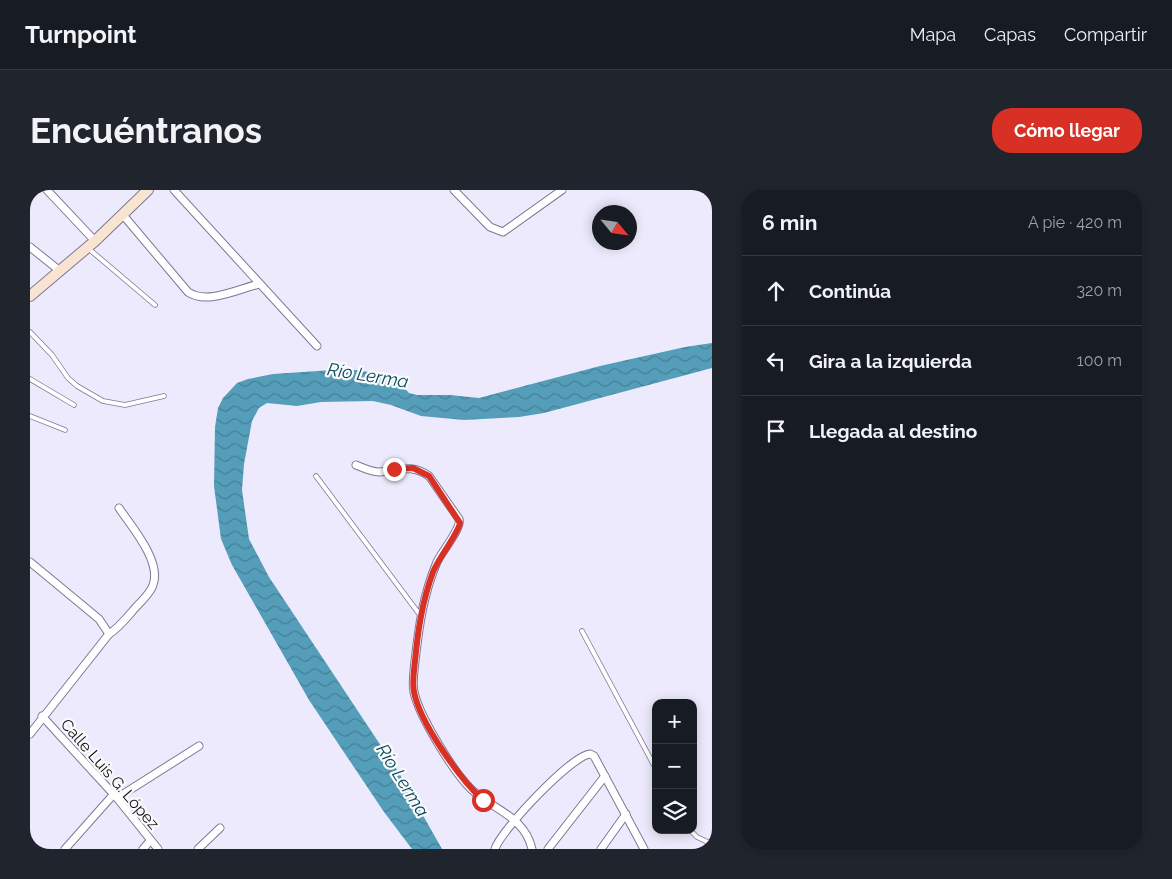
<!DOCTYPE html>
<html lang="es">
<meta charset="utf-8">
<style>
body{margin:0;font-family:Raleway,sans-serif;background:#20242c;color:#f1f3f6}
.controls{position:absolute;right:15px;bottom:15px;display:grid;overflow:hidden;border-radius:10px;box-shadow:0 2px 12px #0003}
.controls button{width:45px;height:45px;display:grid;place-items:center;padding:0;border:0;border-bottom:1px solid #363941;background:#171b24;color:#f1f3f6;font:25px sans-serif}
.compass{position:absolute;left:562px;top:15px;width:45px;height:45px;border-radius:50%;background:#171b24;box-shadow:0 2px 12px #0003;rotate:119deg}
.stop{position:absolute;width:15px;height:15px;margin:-11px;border:4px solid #d93025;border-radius:50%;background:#fff}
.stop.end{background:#d93025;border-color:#fff;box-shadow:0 1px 5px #0008}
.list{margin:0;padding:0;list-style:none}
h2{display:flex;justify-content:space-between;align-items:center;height:65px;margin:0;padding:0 20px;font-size:21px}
h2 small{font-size:16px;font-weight:400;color:#9ea1a6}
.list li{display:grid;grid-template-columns:32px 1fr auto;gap:15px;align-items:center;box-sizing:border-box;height:70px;padding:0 20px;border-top:1px solid #363941}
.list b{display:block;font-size:19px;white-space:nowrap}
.list em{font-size:16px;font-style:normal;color:#9ea1a6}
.icon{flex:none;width:28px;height:28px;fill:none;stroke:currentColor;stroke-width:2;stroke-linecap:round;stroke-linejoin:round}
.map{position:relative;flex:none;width:682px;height:659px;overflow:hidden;border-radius:20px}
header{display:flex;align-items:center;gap:30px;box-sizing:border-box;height:70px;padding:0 25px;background:#171b24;border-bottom:1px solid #363941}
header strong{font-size:24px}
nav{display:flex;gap:28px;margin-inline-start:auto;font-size:18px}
.intro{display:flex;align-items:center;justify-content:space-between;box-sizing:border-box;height:120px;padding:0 30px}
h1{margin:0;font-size:35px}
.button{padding:12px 22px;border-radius:20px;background:#d93025;color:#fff;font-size:18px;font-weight:700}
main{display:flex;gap:30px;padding:0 30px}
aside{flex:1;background:#171b24;border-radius:20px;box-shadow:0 2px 12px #0003}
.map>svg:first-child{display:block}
.water{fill:url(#water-waves)}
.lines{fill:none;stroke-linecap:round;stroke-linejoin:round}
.service-casing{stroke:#7d7894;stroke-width:5.5}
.minor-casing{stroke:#7d7894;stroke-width:9}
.secondary-casing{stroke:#7d7894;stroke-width:12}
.service{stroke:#fff;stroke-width:4}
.minor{stroke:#fff;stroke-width:7}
.secondary{stroke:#f9e3d1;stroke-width:10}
.route{stroke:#d93025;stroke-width:6}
.labels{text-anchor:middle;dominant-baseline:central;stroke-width:4.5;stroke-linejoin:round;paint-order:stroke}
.street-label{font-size:16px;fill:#0e0c16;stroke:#fafafa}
.water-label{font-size:18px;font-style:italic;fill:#08495d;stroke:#fafafa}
</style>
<header>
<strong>Turnpoint</strong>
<nav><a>Mapa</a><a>Capas</a><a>Compartir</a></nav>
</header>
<div class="intro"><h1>Encuéntranos</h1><a class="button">Cómo llegar</a></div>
<main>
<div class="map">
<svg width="682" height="659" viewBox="0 0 682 659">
<defs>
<pattern id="water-waves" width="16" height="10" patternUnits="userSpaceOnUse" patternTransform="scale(1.25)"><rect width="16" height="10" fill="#559eba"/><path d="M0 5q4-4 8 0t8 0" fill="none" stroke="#457f96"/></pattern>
</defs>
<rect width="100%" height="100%" fill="#edeafd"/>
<polygon class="water" points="682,153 682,178 514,223 489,227 434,230 391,226 361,215 343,211 291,212 267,216 237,213 229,218 222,231 214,274 212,300 219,349 239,387 369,583 412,659 382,659 354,622 279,510 202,375 191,349 184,296 185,237 188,218 193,208 207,193 218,189 243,184 303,180 327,180 361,186 368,191 379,203 387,205 420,205 449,208 570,176 655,157"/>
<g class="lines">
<defs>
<g id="service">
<polyline points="59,59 125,115"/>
<polyline points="0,142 22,165 38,188 47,196 73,211 95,215 134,206"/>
<polyline points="0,189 44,215"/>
<polyline points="0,226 35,240"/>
<polyline points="286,286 390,425"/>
<polyline points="552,441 626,579"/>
<polyline points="660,640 667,647 682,654"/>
</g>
<g id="minor">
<polyline points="17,0 65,51"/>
<polyline points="144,0 287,156"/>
<polyline points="424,0 460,37 473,42 532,0"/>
<path d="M 93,25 L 158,102 C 177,115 208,99 229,94"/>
<polyline points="0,57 30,81"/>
<path d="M 326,275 C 333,278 342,282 349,282 C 369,281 380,273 399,286 L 429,329 C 432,338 412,361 407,372 C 393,405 389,436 385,471 C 384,481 382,492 384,502 C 389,526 424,583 442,600 C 464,620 495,627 502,659"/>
<polyline points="0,372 69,429 79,444"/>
<polyline points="12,526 87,608 128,659"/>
<path d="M 0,544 L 79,444 C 90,437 98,426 106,417 C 112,411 121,402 123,395 C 132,371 101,336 89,318"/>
<polyline points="87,608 169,556"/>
<polyline points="35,659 83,605"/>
<polyline points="113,659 120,651"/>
<polyline points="168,659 190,638"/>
<path d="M 465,659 C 471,640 541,566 560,564 L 564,566 L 614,659"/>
<polyline points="518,659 575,586"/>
<polyline points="571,659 596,624"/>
</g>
<polyline id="secondary" points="0,106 65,51 118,0"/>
</defs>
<use href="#service" class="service-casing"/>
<use href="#minor" class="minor-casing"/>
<use href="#secondary" class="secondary-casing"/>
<use href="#service" class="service"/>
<use href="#minor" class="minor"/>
<use href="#secondary" class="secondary"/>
</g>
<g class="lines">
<path class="route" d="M 364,279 L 383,278 L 399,286 L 430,333 C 428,344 409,367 403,382 C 392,412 388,440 385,471 C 384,481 382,492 384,502 C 390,533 430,589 453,610"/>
</g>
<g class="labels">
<g class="street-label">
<text transform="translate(80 584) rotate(49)">Calle Luis G. López</text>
</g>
<g class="water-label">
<text transform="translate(338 185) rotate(9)">Río Lerma</text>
<text transform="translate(373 590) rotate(58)">Río Lerma</text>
</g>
</g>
</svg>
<div class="controls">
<button>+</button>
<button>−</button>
<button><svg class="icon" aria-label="layers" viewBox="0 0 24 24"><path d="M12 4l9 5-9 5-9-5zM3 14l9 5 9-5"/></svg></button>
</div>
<svg class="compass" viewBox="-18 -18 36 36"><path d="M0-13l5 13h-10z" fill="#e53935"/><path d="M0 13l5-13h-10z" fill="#9ea1a6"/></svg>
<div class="stop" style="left:453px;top:610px"></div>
<div class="stop end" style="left:364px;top:279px"></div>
</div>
<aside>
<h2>6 min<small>A pie · 420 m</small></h2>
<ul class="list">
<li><svg class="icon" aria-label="ahead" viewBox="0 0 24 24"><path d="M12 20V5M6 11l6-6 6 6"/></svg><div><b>Continúa</b></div><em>320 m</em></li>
<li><svg class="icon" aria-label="left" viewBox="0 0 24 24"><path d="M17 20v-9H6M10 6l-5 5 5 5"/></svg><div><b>Gira a la izquierda</b></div><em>100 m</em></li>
<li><svg class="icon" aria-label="arrive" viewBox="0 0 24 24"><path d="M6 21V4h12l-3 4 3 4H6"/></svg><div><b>Llegada al destino</b></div></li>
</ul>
</aside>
</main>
